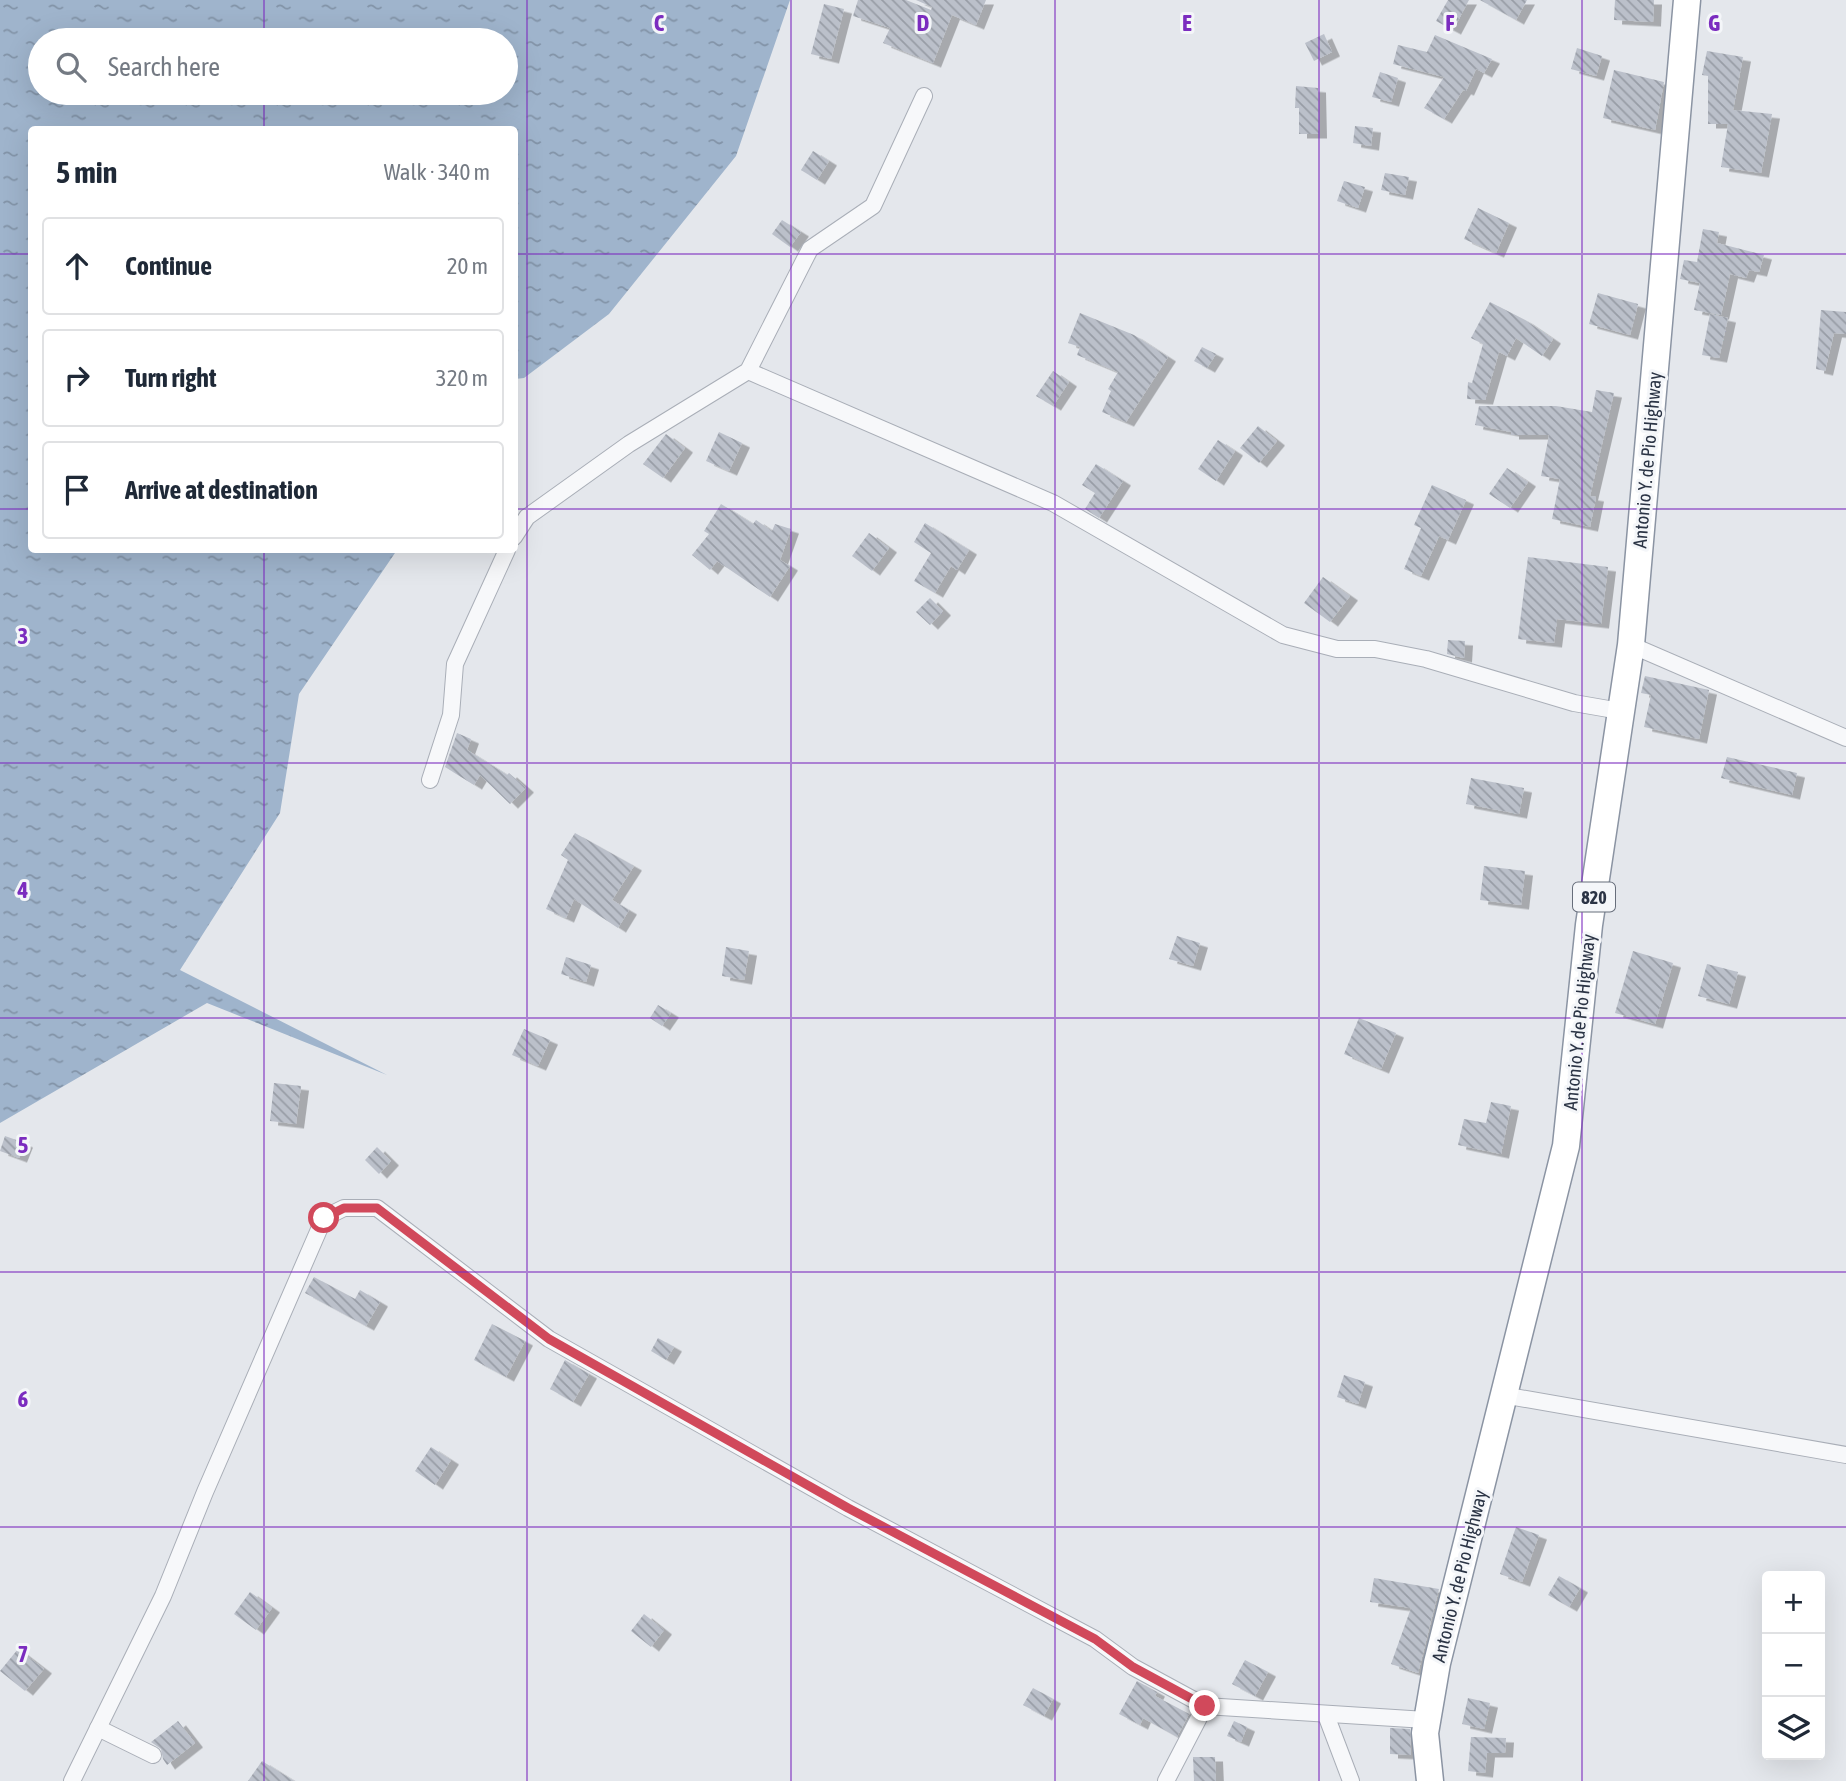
<!DOCTYPE html>
<meta charset="utf-8">
<style>
body{margin:0;font-family:"Asap Condensed",sans-serif;background:#f6f6f7;color:#1f2937}
.controls{position:absolute;right:21px;bottom:21px;display:grid;overflow:hidden;border-radius:7px;box-shadow:0 7px 28px #0002}
.controls button{width:63px;height:63px;display:grid;place-items:center;padding:0;border:0;border-bottom:2px solid #e0e1e3;background:#fff;color:#1f2937;font:35px sans-serif}
.stop{position:absolute;width:21px;height:21px;margin:-16px;border:5px solid #d1495b;border-radius:50%;background:#fff}
.stop.end{background:#d1495b;border-color:#fff;box-shadow:0 2px 7px #0008}
.list{margin:0;padding:0;list-style:none}
h2{display:flex;justify-content:space-between;align-items:center;height:91px;margin:0;padding:0 28px;font-size:30px}
h2 small{font-size:23px;font-weight:400;color:#747a83}
.list li{display:grid;grid-template-columns:46px 1fr auto;gap:21px;align-items:center;box-sizing:border-box;height:98px;margin:0 14px 14px;padding:0 14px;border:2px solid #e0e1e3;border-radius:7px}
.list b{display:block;font-size:26px;white-space:nowrap}
.list em{font-size:23px;font-style:normal;color:#747a83}
.icon{flex:none;width:38px;height:38px;fill:none;stroke:currentColor;stroke-width:2;stroke-linecap:round;stroke-linejoin:round}
.map{position:relative;flex:none;width:1846px;height:1781px;overflow:hidden}
.search{position:absolute;background:#fff;box-shadow:0 7px 28px #0002;left:28px;top:28px;width:490px;height:77px;display:flex;align-items:center;gap:18px;box-sizing:border-box;padding:0 24px;border-radius:38px;color:#747a83;font-size:26px}
.panel{position:absolute;background:#fff;box-shadow:0 7px 28px #0002;left:28px;top:126px;width:490px;height:427px;border-radius:7px}
.map>svg:first-child{display:block}
.water{fill:url(#water-ripples);fill-rule:evenodd}
.building{fill:url(#building-back-hatch);filter:url(#shadow)}
.lines{fill:none;stroke-linecap:round;stroke-linejoin:round}
.minor-casing{stroke:#a9aeb7;stroke-width:18}
.trunk-casing{stroke:#8b94a3;stroke-width:29}
.minor{stroke:#f7f8fa;stroke-width:16}
.trunk{stroke:#fff;stroke-width:26}
.route{stroke:#d1495b;stroke-width:9}
.grid{fill:none;stroke:#7b2cbf;stroke-width:2;stroke-opacity:0.55}
.labels{text-anchor:middle;dominant-baseline:central;stroke-width:6;stroke-linejoin:round;paint-order:stroke}
.shield{fill:#f4f6f9;stroke:#676e7b;stroke-width:2}
.shield-label{font-size:18px;font-weight:bold;fill:#2b3445}
.street-label{font-size:19px;fill:#2b3445;stroke:#f4f6f9}
.grid-label{font-size:23px;text-anchor:middle;font-weight:bold;fill:#7b2cbf;stroke:#f4f6f9;stroke-width:6;stroke-linejoin:round;paint-order:stroke}
</style>
<div class="map">
<svg width="1846" height="1781" viewBox="0 0 1846 1781">
<defs>
<pattern id="water-ripples" width="26" height="14" patternUnits="userSpaceOnUse" patternTransform="scale(1.75)"><rect width="26" height="14" fill="#9fb4cc"/><path d="M2 4q2-2 4 0t4 0M15 11q2-2 4 0t4 0" fill="none" stroke="#8293a7"/></pattern>
<pattern id="building-back-hatch" width="6" height="6" patternUnits="userSpaceOnUse" patternTransform="scale(1.75)"><rect width="6" height="6" fill="#bbc0ca"/><path d="M-1 5l2 2M0 0l6 6M5-1l2 2" fill="none" stroke="#989da6"/></pattern>
<filter id="shadow"><feDropShadow dx="8" dy="4.5" stdDeviation="0" flood-color="#0004"/></filter>
</defs>
<rect width="100%" height="100%" fill="#e4e7ec"/>
<path class="water" d="M 0,0 L 790,0 L 736,156 L 609,314 L 524,378 L 515,379 L 514,130 L 32,130 L 32,550 L 397,550 L 299,694 L 280,813 L 180,970 L 387,1075 L 207,1003 L 0,1123 ZM 40,40 L 506,40 L 506,93 L 40,93 Z"/>
<g class="building">
<polygon points="858,0 906,0 931,10 932,7 916,0 986,0 976,25 952,15 933,63 883,43 890,28 853,16"/>
<polygon points="1448,0 1469,0 1453,30 1436,21"/>
<polygon points="1480,0 1527,0 1516,20"/>
<polygon points="1615,0 1654,0 1653,22 1614,20"/>
<polygon points="824,4 844,9 831,59 811,54"/>
<polygon points="1324,34 1332,52 1314,61 1305,43"/>
<polygon points="1435,35 1492,59 1484,73 1476,69 1466,91 1463,90 1444,119 1424,108 1444,77 1393,64 1398,45 1427,52"/>
<polygon points="1577,48 1602,56 1596,76 1571,69"/>
<polygon points="1707,51 1743,57 1733,110 1772,114 1761,173 1721,167 1728,124 1708,124 1708,76 1702,75"/>
<polygon points="1614,70 1664,82 1655,130 1603,118"/>
<polygon points="1380,72 1398,78 1391,102 1372,97"/>
<polygon points="1296,86 1318,88 1319,134 1299,134 1299,108 1295,108"/>
<polygon points="1355,126 1373,128 1371,146 1353,143"/>
<polygon points="813,151 829,161 817,180 801,170"/>
<polygon points="1385,173 1409,177 1405,195 1381,190"/>
<polygon points="1344,181 1365,187 1358,208 1337,201"/>
<polygon points="1478,208 1509,223 1496,253 1464,239"/>
<polygon points="782,220 801,232 790,247 772,234"/>
<polygon points="1703,229 1719,232 1717,243 1764,255 1759,272 1749,270 1746,278 1730,274 1721,315 1694,310 1700,283 1680,279 1684,260 1697,262"/>
<polygon points="1598,293 1638,304 1630,335 1589,324"/>
<polygon points="1490,302 1525,320 1553,339 1542,356 1516,338 1507,356 1499,352 1485,400 1467,399 1468,382 1472,383 1483,344 1471,338"/>
<polygon points="1821,310 1846,312 1846,334 1834,333 1825,371 1816,369"/>
<polygon points="1080,313 1134,335 1168,357 1126,422 1102,412 1111,391 1108,389 1118,372 1077,355 1080,347 1068,343"/>
<polygon points="1710,314 1728,318 1719,358 1702,355"/>
<polygon points="1202,347 1216,354 1207,368 1194,361"/>
<polygon points="1053,371 1069,382 1053,406 1036,396"/>
<polygon points="1596,390 1614,393 1590,496 1596,497 1590,527 1552,519 1560,479 1541,476 1549,435 1511,435 1511,432 1475,425 1479,406 1556,406 1592,412"/>
<polygon points="1258,426 1277,441 1259,463 1240,448"/>
<polygon points="719,432 742,443 729,471 706,461"/>
<polygon points="666,434 685,448 663,478 643,464"/>
<polygon points="1218,440 1235,451 1216,481 1198,469"/>
<polygon points="1096,464 1123,481 1099,518 1085,509 1095,493 1082,485"/>
<polygon points="1507,468 1528,482 1510,508 1489,494"/>
<polygon points="1432,485 1466,500 1448,540 1439,536 1421,576 1404,569 1421,528 1414,525"/>
<polygon points="721,504 753,524 756,520 772,531 775,524 791,529 780,560 790,566 770,597 717,561 710,570 692,555 709,534 704,531"/>
<polygon points="925,523 969,550 957,570 951,566 935,593 914,581 931,553 914,542"/>
<polygon points="869,533 889,548 872,571 852,556"/>
<polygon points="1528,557 1608,567 1601,624 1557,619 1554,643 1518,639"/>
<polygon points="1323,577 1350,596 1330,622 1304,603"/>
<polygon points="930,598 943,611 930,625 916,612"/>
<polygon points="1448,640 1465,641 1464,658 1447,654"/>
<polygon points="1645,676 1709,690 1699,739 1644,727 1651,695 1641,693"/>
<polygon points="457,733 471,739 467,750 507,775 509,773 526,788 510,804 480,775 474,785 445,767"/>
<polygon points="1727,757 1797,773 1792,795 1721,778"/>
<polygon points="1471,778 1524,788 1519,814 1466,804"/>
<polygon points="575,833 634,866 612,900 629,910 618,928 574,899 566,918 546,909 568,860 561,855"/>
<polygon points="1484,866 1525,871 1521,905 1480,900"/>
<polygon points="1177,936 1200,943 1193,966 1169,959"/>
<polygon points="726,947 749,951 744,980 722,976"/>
<polygon points="1633,951 1673,963 1655,1024 1615,1013"/>
<polygon points="566,957 591,965 586,982 561,974"/>
<polygon points="1707,964 1738,972 1729,1004 1698,996"/>
<polygon points="658,1005 671,1013 662,1026 650,1018"/>
<polygon points="1359,1018 1396,1033 1381,1069 1344,1054"/>
<polygon points="524,1029 550,1040 538,1066 512,1055"/>
<polygon points="274,1083 301,1086 296,1124 270,1121"/>
<polygon points="1491,1102 1511,1106 1501,1154 1458,1145 1464,1119 1486,1123"/>
<polygon points="5,1136 25,1143 19,1158 0,1151"/>
<polygon points="377,1147 391,1161 379,1174 365,1160"/>
<polygon points="314,1277 355,1299 360,1290 380,1302 366,1326 305,1293"/>
<polygon points="492,1324 525,1341 506,1377 474,1360"/>
<polygon points="658,1338 674,1347 666,1360 651,1351"/>
<polygon points="565,1360 589,1374 573,1402 550,1389"/>
<polygon points="1344,1375 1365,1382 1358,1404 1337,1397"/>
<polygon points="431,1447 451,1460 435,1485 415,1471"/>
<polygon points="1516,1527 1539,1535 1522,1582 1500,1574"/>
<polygon points="1559,1576 1580,1588 1569,1607 1548,1595"/>
<polygon points="1374,1578 1439,1589 1418,1673 1391,1664 1411,1608 1370,1602"/>
<polygon points="250,1592 272,1608 256,1630 234,1614"/>
<polygon points="644,1614 664,1630 651,1647 631,1631"/>
<polygon points="18,1649 44,1669 25,1691 0,1671"/>
<polygon points="1245,1660 1268,1672 1255,1696 1232,1684"/>
<polygon points="1137,1681 1157,1692 1155,1696 1189,1714 1177,1737 1143,1718 1140,1725 1119,1714"/>
<polygon points="1033,1688 1053,1699 1044,1716 1023,1705"/>
<polygon points="1468,1698 1490,1703 1484,1729 1462,1724"/>
<polygon points="178,1721 195,1743 167,1765 163,1759 161,1749 151,1742"/>
<polygon points="1234,1721 1247,1727 1241,1742 1227,1736"/>
<polygon points="1390,1728 1410,1729 1411,1755 1390,1754"/>
<polygon points="1471,1737 1506,1738 1505,1753 1487,1753 1485,1773 1468,1771"/>
<polygon points="1193,1757 1215,1757 1216,1781 1194,1781"/>
<polygon points="262,1761 294,1781 248,1781"/>
</g>
<g class="lines">
<defs>
<g id="minor">
<polyline points="748,371 1053,503 1283,635 1337,649 1375,649 1426,659 1574,703 1620,711"/>
<polyline points="514,537 527,517 629,444 748,371 810,249 873,206 924,96"/>
<polyline points="1631,645 1846,738"/>
<polyline points="430,780 451,715 455,664 507,550"/>
<polyline points="1503,1395 1846,1455"/>
<polyline points="1205,1706 1426,1720"/>
<polyline points="1326,1715 1351,1781"/>
<polyline points="98,1728 153,1755"/>
<polyline points="72,1781 163,1596 205,1492 324,1218 344,1208 377,1208 549,1339 848,1508 1095,1639 1133,1667 1205,1706 1166,1781"/>
</g>
<polyline id="trunk" points="1430,1781 1425,1733 1437,1663 1566,1146 1589,925 1631,645 1687,0"/>
</defs>
<use href="#minor" class="minor-casing"/>
<use href="#trunk" class="trunk-casing"/>
<use href="#minor" class="minor"/>
<use href="#trunk" class="trunk"/>
</g>
<g class="lines">
<polyline class="route" points="324,1218 344,1208 377,1208 549,1339 848,1508 1095,1639 1133,1667 1205,1706"/>
</g>
<path class="grid" d="M 264,0 L 264,40M 527,0 L 527,1781M 791,0 L 791,1781M 1055,0 L 1055,1781M 1319,0 L 1319,1781M 1582,0 L 1582,1781M 264,93 L 264,130M 0,254 L 32,254M 514,254 L 1846,254M 0,509 L 32,509M 514,509 L 1846,509M 264,550 L 264,1781M 0,763 L 1846,763M 0,1018 L 1846,1018M 0,1272 L 1846,1272M 0,1527 L 1846,1527"/>
<g class="labels">
<rect class="shield" x="1573" y="882.5" width="42" height="29" rx="5"/>
<g class="shield-label">
<text x="1594" y="897">820</text>
</g>
<g class="street-label">
<text transform="translate(1647 460) rotate(-85)">Antonio Y. de Pio Highway</text>
<text transform="translate(1579 1022) rotate(-84)">Antonio Y. de Pio Highway</text>
<text transform="translate(1459 1576) rotate(-76)">Antonio Y. de Pio Highway</text>
</g>
</g>
<g class="grid-label">
<text x="659" y="31">C</text>
<text x="923" y="31">D</text>
<text x="1187" y="31">E</text>
<text x="1450" y="31">F</text>
<text x="1714" y="31">G</text>
<text x="23" y="644">3</text>
<text x="23" y="898">4</text>
<text x="23" y="1153">5</text>
<text x="23" y="1407">6</text>
<text x="23" y="1662">7</text>
</g>
</svg>
<div class="controls">
<button>+</button>
<button>−</button>
<button><svg class="icon" aria-label="layers" viewBox="0 0 24 24"><path d="M12 4l9 5-9 5-9-5zM3 14l9 5 9-5"/></svg></button>
</div>
<div class="stop" style="left:324px;top:1218px"></div>
<div class="stop end" style="left:1205px;top:1706px"></div>
<div class="search"><svg class="icon" aria-label="search" viewBox="0 0 24 24"><circle cx="10" cy="10" r="6"/><path d="M15 15l6 6"/></svg>Search here</div>
<section class="panel">
<h2>5 min<small>Walk · 340 m</small></h2>
<ul class="list">
<li><svg class="icon" aria-label="ahead" viewBox="0 0 24 24"><path d="M12 20V5M6 11l6-6 6 6"/></svg><div><b>Continue</b></div><em>20 m</em></li>
<li><svg class="icon" aria-label="right" viewBox="0 0 24 24"><path d="M7 20v-9h11M14 6l5 5-5 5"/></svg><div><b>Turn right</b></div><em>320 m</em></li>
<li><svg class="icon" aria-label="arrive" viewBox="0 0 24 24"><path d="M6 21V4h12l-3 4 3 4H6"/></svg><div><b>Arrive at destination</b></div></li>
</ul>
</section>
</div>
